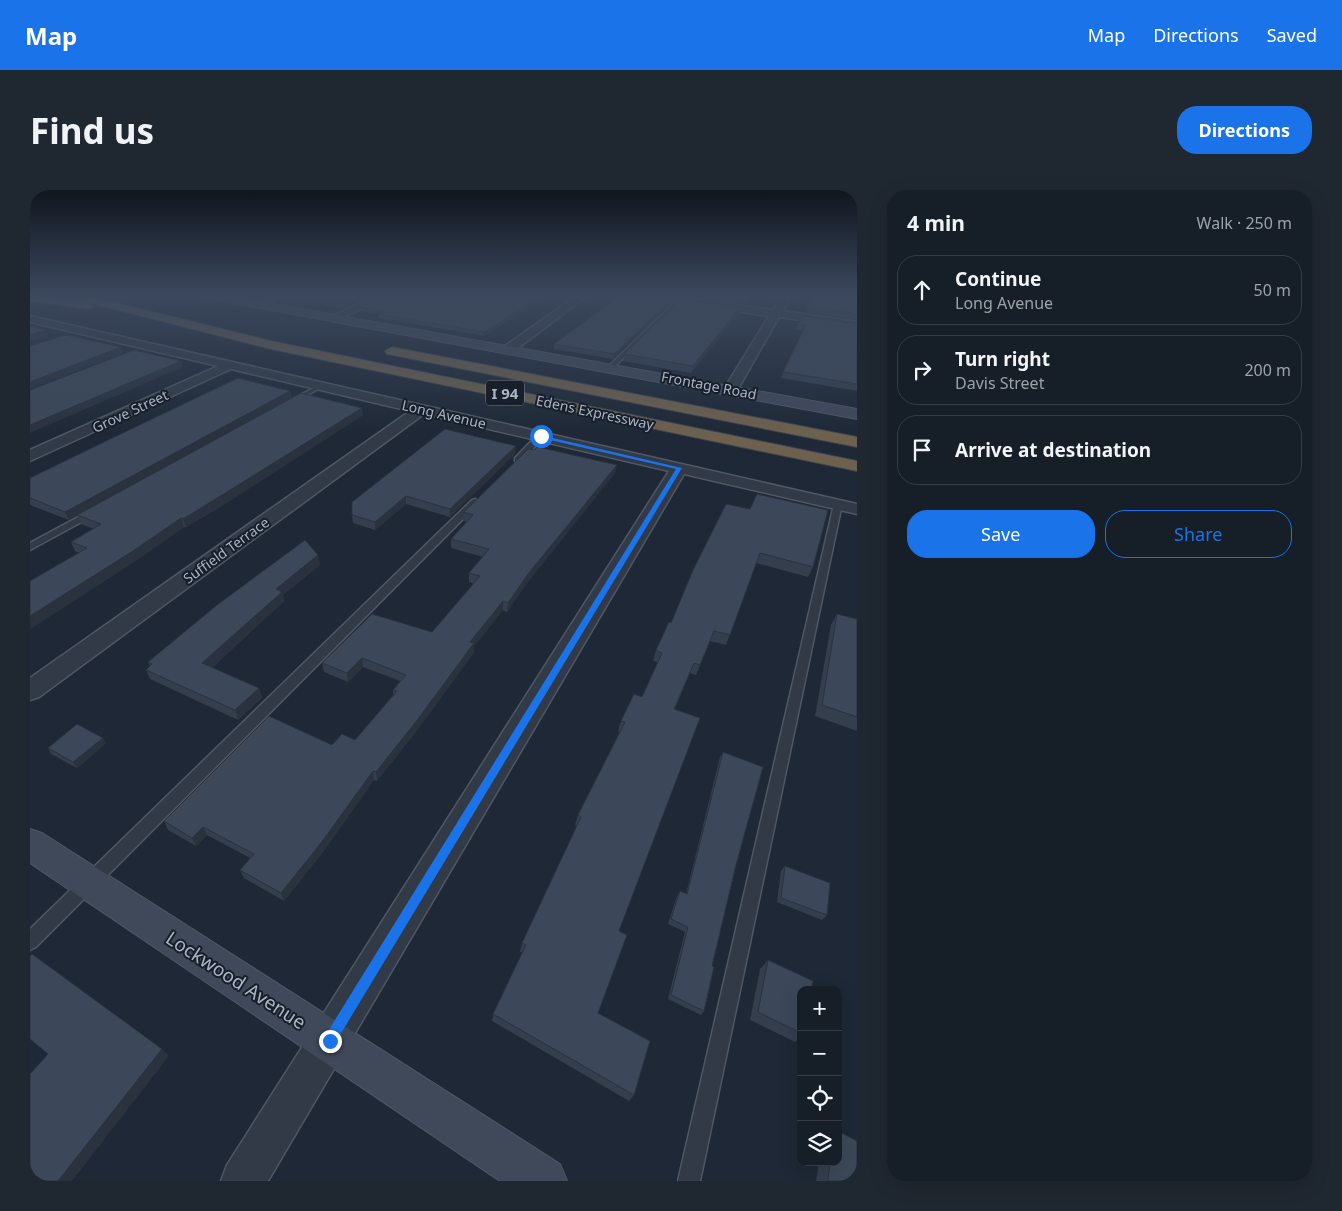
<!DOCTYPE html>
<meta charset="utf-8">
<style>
body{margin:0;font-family:"Noto Sans",sans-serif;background:#1f2730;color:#f1f3f6}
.controls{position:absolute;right:15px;bottom:15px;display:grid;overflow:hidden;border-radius:10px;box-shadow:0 5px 20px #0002}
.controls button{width:45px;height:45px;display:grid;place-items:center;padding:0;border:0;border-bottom:1px solid #353c45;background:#161e28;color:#f1f3f6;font:25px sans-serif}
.stop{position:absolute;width:15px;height:15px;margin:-11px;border:4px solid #1a73e8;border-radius:50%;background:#fff}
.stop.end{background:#1a73e8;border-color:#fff;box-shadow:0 1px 5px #0008}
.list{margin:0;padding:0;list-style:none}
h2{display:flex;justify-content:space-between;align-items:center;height:65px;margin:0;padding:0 20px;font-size:21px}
h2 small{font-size:16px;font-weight:400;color:#9ea2a8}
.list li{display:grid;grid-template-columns:32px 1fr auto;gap:15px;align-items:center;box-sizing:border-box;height:70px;margin:0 10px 10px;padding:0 10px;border:1px solid #353c45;border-radius:20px}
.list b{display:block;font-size:19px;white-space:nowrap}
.list p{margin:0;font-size:16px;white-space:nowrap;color:#9ea2a8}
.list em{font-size:16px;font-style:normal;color:#9ea2a8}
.actions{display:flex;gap:10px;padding:15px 20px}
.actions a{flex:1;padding:11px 0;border:1px solid #1a73e8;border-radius:20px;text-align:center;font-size:18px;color:#1a73e8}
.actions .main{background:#1a73e8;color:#fff}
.icon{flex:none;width:28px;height:28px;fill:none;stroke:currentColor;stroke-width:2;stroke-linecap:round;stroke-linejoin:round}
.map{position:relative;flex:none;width:827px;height:991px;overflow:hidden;border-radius:20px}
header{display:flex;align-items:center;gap:30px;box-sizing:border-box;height:70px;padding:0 25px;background:#1a73e8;color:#fff}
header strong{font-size:24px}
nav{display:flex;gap:28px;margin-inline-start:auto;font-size:18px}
.intro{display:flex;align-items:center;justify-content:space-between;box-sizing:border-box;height:120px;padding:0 30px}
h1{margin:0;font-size:35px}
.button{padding:12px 22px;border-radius:20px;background:#1a73e8;color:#fff;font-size:18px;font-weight:700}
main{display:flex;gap:30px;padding:0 30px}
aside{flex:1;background:#161e28;border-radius:20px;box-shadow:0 5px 20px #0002}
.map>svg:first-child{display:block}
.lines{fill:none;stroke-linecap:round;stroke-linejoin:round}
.lane-casing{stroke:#4f5765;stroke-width:3}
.street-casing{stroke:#4f5765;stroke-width:3}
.secondary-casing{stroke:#4f5765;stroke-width:2}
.highway-casing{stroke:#3c4451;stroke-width:2}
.lane{fill:#313a46;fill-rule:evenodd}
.street{fill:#313a46;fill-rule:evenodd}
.secondary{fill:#3f495a;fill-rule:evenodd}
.highway{fill:#6d614e;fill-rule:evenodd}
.wall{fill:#343e4d}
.shaded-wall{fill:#2a323e}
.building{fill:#3c4859;stroke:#2a323e}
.route{fill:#1a73e8}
.labels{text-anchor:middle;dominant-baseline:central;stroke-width:4;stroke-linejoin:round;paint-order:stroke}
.far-street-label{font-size:14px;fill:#abb4c4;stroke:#171f2b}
.shield{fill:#171f2b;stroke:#7f8796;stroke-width:1}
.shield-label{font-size:15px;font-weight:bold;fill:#abb4c4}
.near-street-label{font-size:19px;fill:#abb4c4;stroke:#171f2b}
</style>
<header>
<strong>Map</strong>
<nav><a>Map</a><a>Directions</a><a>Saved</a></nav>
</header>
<div class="intro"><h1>Find us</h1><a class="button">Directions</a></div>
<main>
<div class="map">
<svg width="827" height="991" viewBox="0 0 827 991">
<rect width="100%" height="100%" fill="#1e2836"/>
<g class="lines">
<defs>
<g id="lane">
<polygon points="250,105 256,105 231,116 226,115"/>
<polygon points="648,109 653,110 583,178 579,178 579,176"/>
<polygon points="289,195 294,196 264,212 259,211"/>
<polygon points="508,244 515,246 491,272 485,272 485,268"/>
<polygon points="445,309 449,312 448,314 6,757 0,760 0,739 442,310"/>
<polygon points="808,311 812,314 670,991 648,991 804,314"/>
<polygon points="63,319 68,322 66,324 0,360 0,353"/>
</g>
<g id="street">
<polygon points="347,105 360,105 308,130 304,131 299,128"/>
<polygon points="547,105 558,105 483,162 475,162 473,159 475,156"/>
<polygon points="611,105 637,105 743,120 752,105 762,105 753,121 827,132 827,138 749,127 708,199 701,203 694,199 739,126 616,108"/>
<polygon points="0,126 827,314 827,324 654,284 238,991 191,991 197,975 639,281 394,224 9,507 0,510 0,488 380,221 201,179 0,271 0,260 188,176 0,132"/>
</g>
<g id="secondary">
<polygon points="172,105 195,105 827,219 827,229 177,108"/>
<polygon points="0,639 12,643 530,974 537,991 470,991 0,673"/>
</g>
<g id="highway">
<polygon points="0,105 58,113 64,116 58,119 0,111"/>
<polygon points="36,105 54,105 241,151 827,271 827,281 241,159 37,107"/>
<polygon points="362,157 827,247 827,257 357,164 355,161"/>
</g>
</defs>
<use href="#lane" class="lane-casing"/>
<use href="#street" class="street-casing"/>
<use href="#secondary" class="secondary-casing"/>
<use href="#highway" class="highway-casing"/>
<use href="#lane" class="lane"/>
<use href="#street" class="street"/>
<use href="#secondary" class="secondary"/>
<use href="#highway" class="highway"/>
</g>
<g class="wall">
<polygon points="254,105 343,105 315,118 255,108"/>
<polygon points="357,105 520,105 454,146 348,128 348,124 331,121 331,117"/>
<polygon points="651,105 725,105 722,110 716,114"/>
<polygon points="827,107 827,130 776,122 778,117"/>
<polygon points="642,109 641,114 583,169 524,159 524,154"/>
<polygon points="709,123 661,183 593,171 594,164"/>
<polygon points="768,134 827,134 827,201 751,188 753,182 773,140 766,140"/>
<polygon points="260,201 261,208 333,225 187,319 156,337 154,337 107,370 0,439 0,391 49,363 45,361 41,352 64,339 51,334 47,325 39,330 0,315 0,288"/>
<polygon points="485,264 420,327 376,314 345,340 323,333 322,325"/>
<polygon points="585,283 497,393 477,422 473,420 444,456 444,462 388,539 347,591 344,590 293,662 254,711 214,688 210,680 220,668 177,645 166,656 138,640 134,631 302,555 325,550 363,505 363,500 370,491 333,477 318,492 294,482 292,473 402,442 444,394 439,392 439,383 453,367 421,358 421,349 437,332 433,331 434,322"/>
<polygon points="696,314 783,377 778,387 726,373 696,455 680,451 666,485 660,483 645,519 568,823 604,905 599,911 462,831 463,824 492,762 490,762 492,753 547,636 545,635 548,625 590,542 588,541 591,531 612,507 628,472 623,471 626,460 641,433"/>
<polygon points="290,375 253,405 254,411 182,478 229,498 232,508 208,530 120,489 116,480 120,476 118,472"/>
<polygon points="807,424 827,429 827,541 785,526 801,435"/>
<polygon points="76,553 47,578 21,564 18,558"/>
<polygon points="693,562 706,675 682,776 674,821 671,825 638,809 655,742 638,734 647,706 650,701 656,704 690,567"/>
<polygon points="755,676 797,725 792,730 747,712 751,681"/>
<polygon points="738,770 771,800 771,848 765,852 720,830 730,779"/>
<polygon points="789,972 808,972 827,991 786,991"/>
</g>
<g class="shaded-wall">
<polygon points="335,105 343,105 315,118 315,114"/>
<polygon points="514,105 520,105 454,146 454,142"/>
<polygon points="724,105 725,105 722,110 716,114 717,110"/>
<polygon points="642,109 641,114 583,169 584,164"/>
<polygon points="710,117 709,123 661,183 663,176"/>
<polygon points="15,140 18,146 0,151 0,145"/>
<polygon points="91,157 93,163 0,199 0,192"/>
<polygon points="151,171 153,177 0,243 0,235"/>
<polygon points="260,201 261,208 39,330 35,322"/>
<polygon points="332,218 333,225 187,319 156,337 153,329"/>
<polygon points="486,256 485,264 420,327 420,319"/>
<polygon points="587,275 585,283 497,393 477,422 478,413 498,384"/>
<polygon points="376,306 376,314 345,340 345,332"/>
<polygon points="151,328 154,337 107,370 0,439 0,426"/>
<polygon points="288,365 290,375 253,405 254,411 176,483 172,473 246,399"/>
<polygon points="473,411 473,420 444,456 444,462 388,539 347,591 346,582 440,452"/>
<polygon points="332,468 333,477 318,492 317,483"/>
<polygon points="229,498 232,508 208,530 205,520"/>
<polygon points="73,548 76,553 47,578 43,572"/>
<polygon points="343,581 344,590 293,662 254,711 251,703"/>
<polygon points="173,637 177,645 166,656 162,648"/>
<polygon points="132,859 139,866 42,991 28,991"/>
</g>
<g class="building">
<polygon points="260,105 335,105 315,114"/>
<polygon points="357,105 514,105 454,142 348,124 354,121 331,117"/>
<polygon points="591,105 615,105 642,109 584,164 524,154"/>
<polygon points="681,105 724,105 717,110"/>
<polygon points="784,105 818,105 827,107 827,124 778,117"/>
<polygon points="652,109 710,117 663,176 594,164"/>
<polygon points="773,126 827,134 827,194 753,182 776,135 768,134"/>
<polygon points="0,136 15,140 0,145"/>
<polygon points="36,145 91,157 0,192 0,156"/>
<polygon points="104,160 151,171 0,235 0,200"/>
<polygon points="208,188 260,201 35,322 0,308 0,288 80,249"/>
<polygon points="271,203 332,218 184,310 153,329 151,328 103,361 0,426 0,391 57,358 41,352 71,334 47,325"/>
<polygon points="415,239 486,256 420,319 376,306 345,332 322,325 322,312"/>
<polygon points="508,257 587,275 498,384 478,413 473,411 440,452 444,453 388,529 346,582 343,581 291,653 251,703 210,680 224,664 173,637 162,648 134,631 239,526 302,555 312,544 325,550 367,501 363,500 376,485 332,468 317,483 292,473 342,424 402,442 450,386 439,383 459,359 421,349 443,325 434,322 498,259 504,260"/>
<polygon points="727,304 798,320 783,377 730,363 700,445 684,441 670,475 664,473 644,519 670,528 589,741 597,745 568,823 620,851 604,905 463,824 496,755 492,753 551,627 548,625 595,532 591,531 604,504 612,507 632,463 626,460 639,432 641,433 663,380 696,314 720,319"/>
<polygon points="275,350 288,365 246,399 252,402 172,473 229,498 205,520 116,480 122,474 118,472 187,415"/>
<polygon points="807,424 827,429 827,527 792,515"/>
<polygon points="47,534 73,548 43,572 18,558"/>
<polygon points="693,562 733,577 706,675 682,776 684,777 674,821 641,805 658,737 641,729 650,701 657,704"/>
<polygon points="755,676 800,693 797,725 751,708"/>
<polygon points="2,764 132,859 28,991 0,991 0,884 18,864 0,849 0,766"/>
<polygon points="738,770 783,791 781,800 771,800 771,843 728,822"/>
<polygon points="808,941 827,951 827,991 798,991 800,972 808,972"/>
</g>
<linearGradient id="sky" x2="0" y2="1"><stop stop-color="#10161e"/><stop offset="0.43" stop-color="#3b485d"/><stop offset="1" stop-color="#3b485d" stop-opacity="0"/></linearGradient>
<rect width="827" height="244" fill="url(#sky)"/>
<polygon class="route" points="510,245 652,278 304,855 300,857 295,855 293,851 295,846 646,279 511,248"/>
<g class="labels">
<g class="far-street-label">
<text transform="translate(679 195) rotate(11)">Frontage Road</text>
<text transform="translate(100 221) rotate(-25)">Grove Street</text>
<text transform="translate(565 222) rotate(12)">Edens Expressway</text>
<text transform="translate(414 224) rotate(13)">Long Avenue</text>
<text transform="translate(196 360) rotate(-36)">Suffield Terrace</text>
</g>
<rect class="shield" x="456" y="190.5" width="38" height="25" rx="4"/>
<g class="shield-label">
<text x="475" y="203">I 94</text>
</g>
<g class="near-street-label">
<text transform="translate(206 790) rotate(33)">Lockwood Avenue</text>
</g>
</g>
</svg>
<div class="controls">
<button>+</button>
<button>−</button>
<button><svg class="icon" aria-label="locate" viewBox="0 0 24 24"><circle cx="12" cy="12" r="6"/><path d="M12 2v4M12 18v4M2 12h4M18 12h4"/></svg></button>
<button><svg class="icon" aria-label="layers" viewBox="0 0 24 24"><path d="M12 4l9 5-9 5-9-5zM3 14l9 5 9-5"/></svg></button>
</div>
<div class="stop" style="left:511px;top:246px"></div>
<div class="stop end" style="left:300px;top:851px"></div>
</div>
<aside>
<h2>4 min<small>Walk · 250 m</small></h2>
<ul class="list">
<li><svg class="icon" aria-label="ahead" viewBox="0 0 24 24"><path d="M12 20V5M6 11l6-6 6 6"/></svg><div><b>Continue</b><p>Long Avenue</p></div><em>50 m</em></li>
<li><svg class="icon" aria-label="right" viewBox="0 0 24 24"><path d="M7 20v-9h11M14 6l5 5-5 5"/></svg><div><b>Turn right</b><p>Davis Street</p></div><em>200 m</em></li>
<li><svg class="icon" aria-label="arrive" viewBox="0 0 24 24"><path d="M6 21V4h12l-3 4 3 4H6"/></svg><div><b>Arrive at destination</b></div></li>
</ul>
<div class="actions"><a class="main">Save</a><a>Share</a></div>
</aside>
</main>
